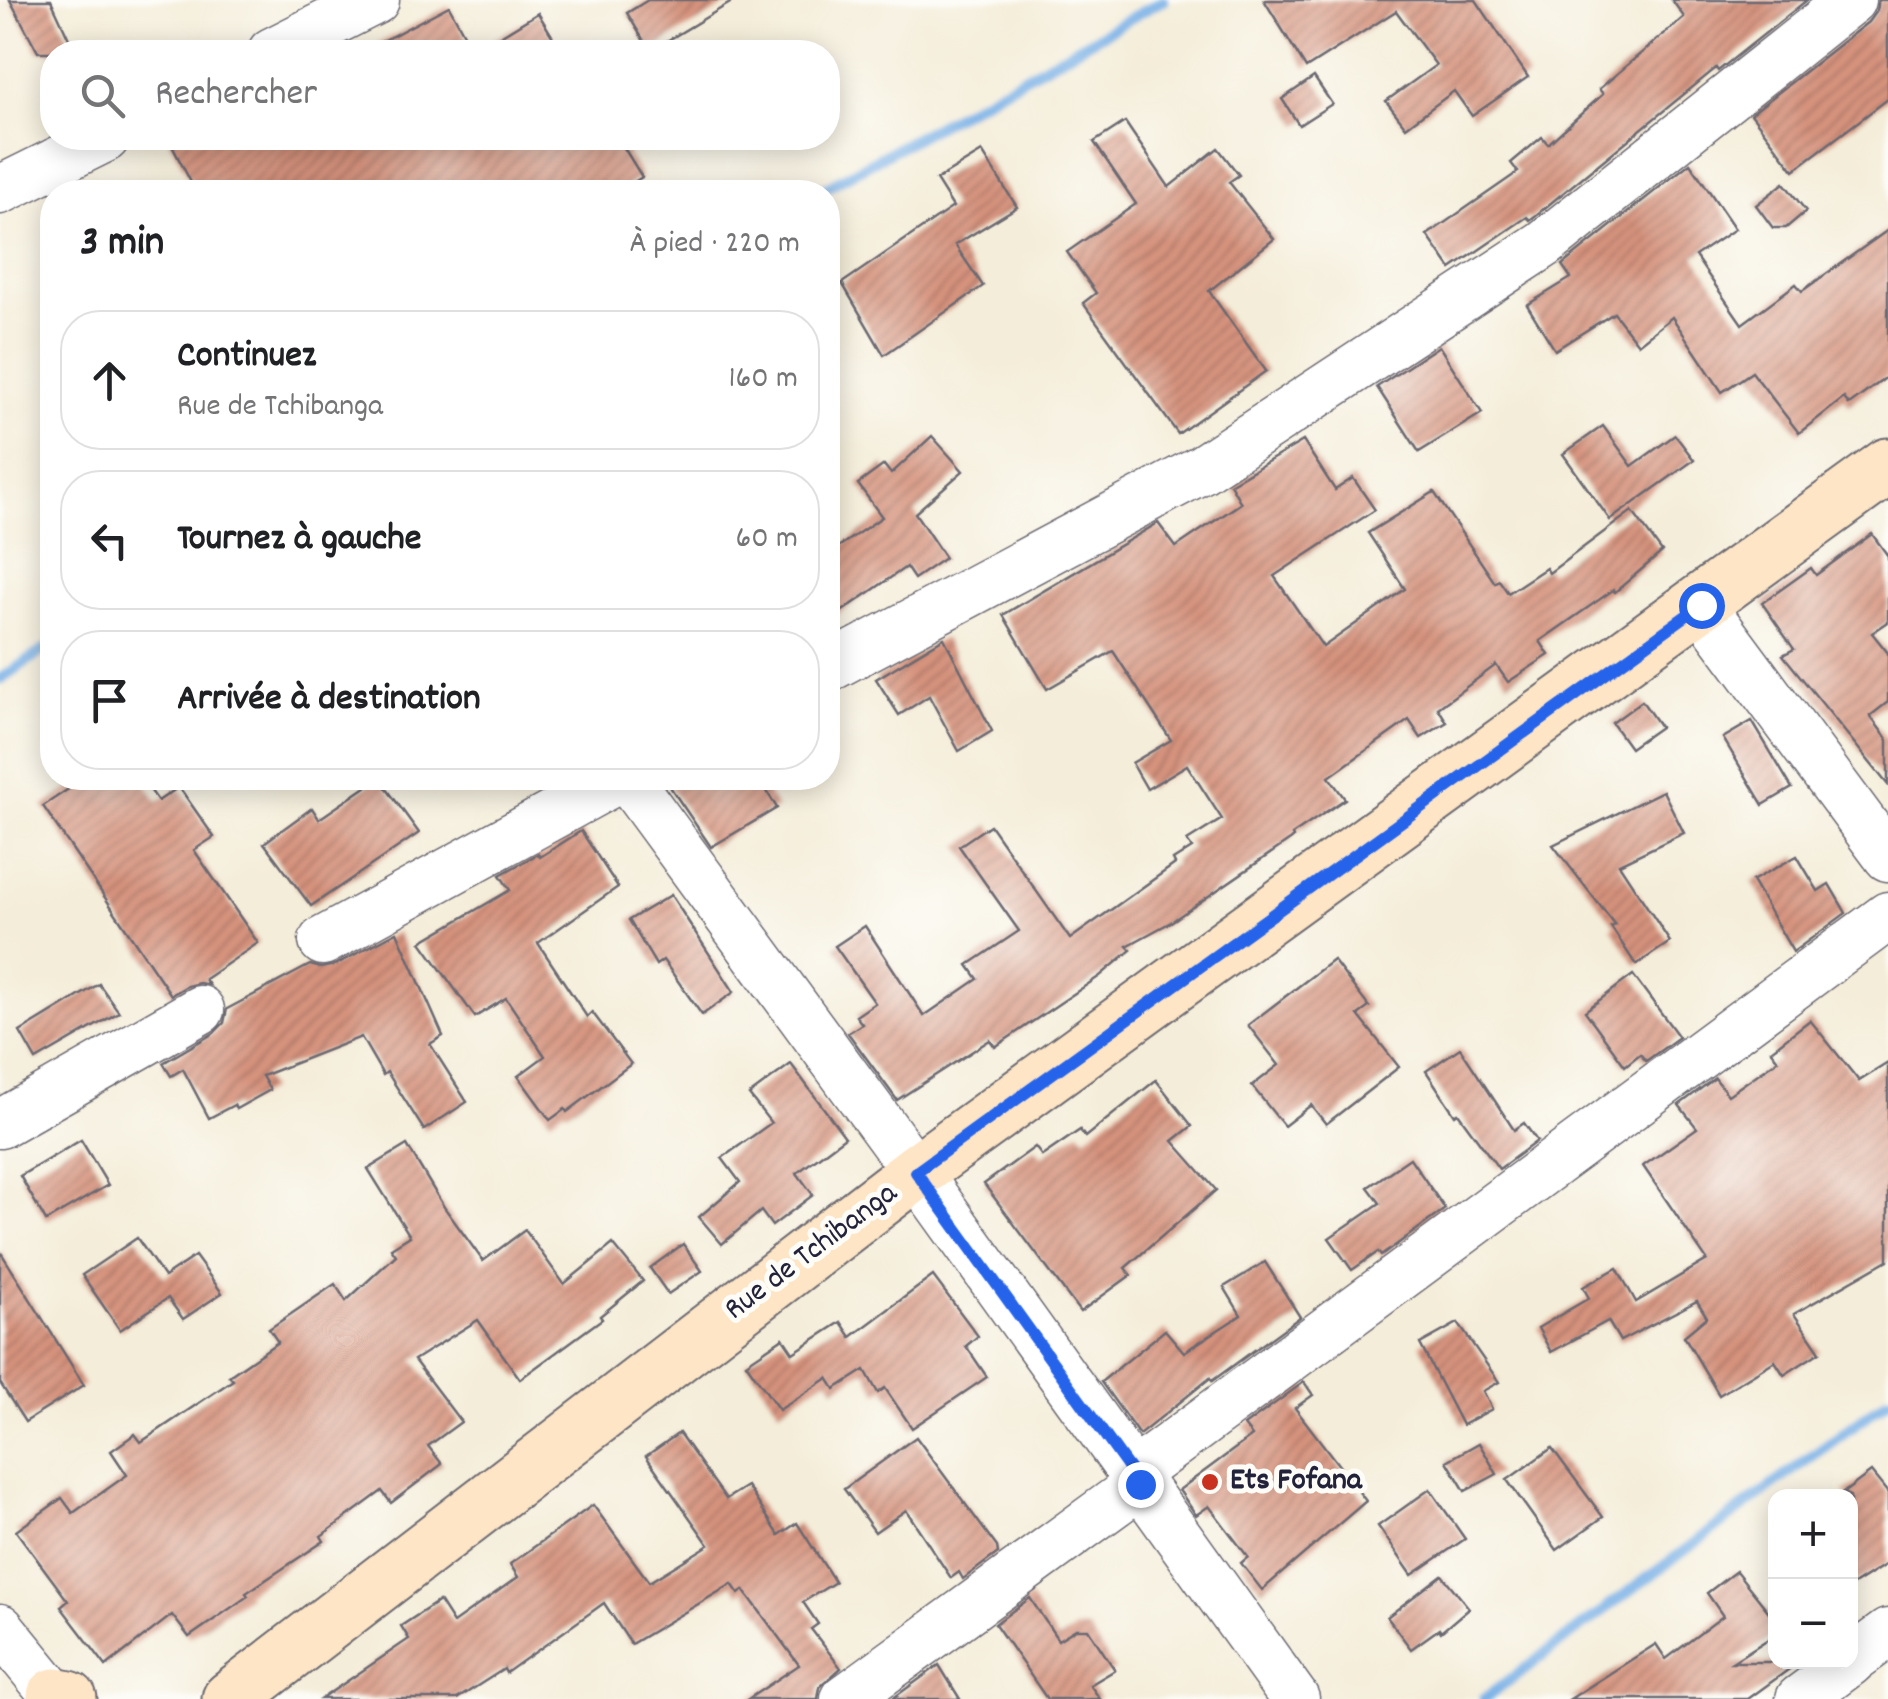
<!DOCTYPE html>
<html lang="fr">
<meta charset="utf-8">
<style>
body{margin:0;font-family:Dekko,sans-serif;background:#f2f2f2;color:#202124}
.controls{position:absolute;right:30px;bottom:30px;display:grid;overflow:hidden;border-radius:20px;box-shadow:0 5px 25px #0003}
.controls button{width:90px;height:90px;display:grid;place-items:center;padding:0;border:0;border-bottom:2px solid #e0e0e0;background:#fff;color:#202124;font:50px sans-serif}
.stop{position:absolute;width:30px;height:30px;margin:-22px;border:8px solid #2563eb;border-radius:50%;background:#fff}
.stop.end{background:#2563eb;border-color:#fff;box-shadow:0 2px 10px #0008}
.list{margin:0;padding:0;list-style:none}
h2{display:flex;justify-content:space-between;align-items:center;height:130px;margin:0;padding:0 40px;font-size:42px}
h2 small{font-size:32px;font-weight:400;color:#757577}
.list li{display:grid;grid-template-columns:65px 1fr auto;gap:30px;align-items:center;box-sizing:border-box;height:140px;margin:0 20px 20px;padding:0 20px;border:2px solid #e0e0e0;border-radius:40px}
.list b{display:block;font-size:38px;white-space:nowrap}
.list p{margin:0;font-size:32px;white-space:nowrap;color:#757577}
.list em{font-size:32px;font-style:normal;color:#757577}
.icon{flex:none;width:55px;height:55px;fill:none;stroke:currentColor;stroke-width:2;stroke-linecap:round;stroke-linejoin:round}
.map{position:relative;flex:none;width:1888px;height:1699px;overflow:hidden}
.search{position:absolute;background:#fff;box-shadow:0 5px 25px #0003;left:40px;top:40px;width:800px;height:110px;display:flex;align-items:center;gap:25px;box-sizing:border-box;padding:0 35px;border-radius:40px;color:#757577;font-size:38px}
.panel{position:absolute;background:#fff;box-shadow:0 5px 25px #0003;left:40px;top:180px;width:800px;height:610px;border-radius:40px}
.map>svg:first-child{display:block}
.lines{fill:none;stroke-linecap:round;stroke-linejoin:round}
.stream{stroke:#76afe6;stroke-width:11}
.building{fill:url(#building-hatch)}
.street-casing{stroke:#6c6972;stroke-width:51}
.secondary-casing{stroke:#6c6972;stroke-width:59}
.street{stroke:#fff;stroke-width:48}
.secondary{stroke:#fde5c5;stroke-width:55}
.route{stroke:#2563eb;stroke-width:12}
.poi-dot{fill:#c8321e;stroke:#fdfcf7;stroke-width:4}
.labels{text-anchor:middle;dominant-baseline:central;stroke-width:10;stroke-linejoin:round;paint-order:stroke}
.street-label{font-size:32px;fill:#22223b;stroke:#fdfcf7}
.poi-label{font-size:32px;font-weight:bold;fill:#22223b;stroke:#fdfcf7;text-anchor:start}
</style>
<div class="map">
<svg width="1888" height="1699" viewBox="0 0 1888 1699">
<defs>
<pattern id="building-hatch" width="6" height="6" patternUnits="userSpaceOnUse" patternTransform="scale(2.5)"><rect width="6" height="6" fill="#d6937d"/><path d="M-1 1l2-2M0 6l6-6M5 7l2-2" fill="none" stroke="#ad7868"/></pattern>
</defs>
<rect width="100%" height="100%" fill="#fdfcf7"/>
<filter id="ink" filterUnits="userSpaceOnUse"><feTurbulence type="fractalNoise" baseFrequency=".01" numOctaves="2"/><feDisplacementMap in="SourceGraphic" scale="20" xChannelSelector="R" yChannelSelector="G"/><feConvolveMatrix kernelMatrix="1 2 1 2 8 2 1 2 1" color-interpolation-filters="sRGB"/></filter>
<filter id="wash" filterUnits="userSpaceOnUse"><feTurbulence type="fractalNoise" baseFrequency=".0048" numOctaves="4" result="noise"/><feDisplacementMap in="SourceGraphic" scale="40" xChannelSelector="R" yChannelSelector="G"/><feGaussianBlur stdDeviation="2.25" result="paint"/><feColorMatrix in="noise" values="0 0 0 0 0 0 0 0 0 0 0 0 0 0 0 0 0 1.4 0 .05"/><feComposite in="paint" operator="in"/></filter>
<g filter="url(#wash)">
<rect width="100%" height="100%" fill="#f4edd9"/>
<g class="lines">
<g class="stream">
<polyline points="818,192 1163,0"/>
<polyline points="0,679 52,645"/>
<polyline points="1484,1699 1888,1400"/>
</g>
</g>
<g id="blocks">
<g class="building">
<polygon points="10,0 51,0 75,52 38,52"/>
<polygon points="648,0 735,0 650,51 627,13"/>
<polygon points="1264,0 1476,0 1528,77 1472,116 1454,91 1406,127 1386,101 1436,65 1396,11 1306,68"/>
<polygon points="1672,0 1807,0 1718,71 1716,68 1530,220 1527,217 1451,269 1427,235 1518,172 1511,163 1542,137 1548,144 1603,94 1599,89 1684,17"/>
<polygon points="1878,0 1888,0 1888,99 1794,170 1751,114 1868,22 1876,11"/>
<polygon points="449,6 474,52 538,13 562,52 362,52"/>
<polygon points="1314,77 1332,104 1299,125 1282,99"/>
<polygon points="1125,122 1169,187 1218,148 1239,175 1229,182 1274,239 1209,291 1266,371 1178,434 1083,303 1096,293 1067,252 1136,204 1094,142"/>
<polygon points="168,138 618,138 642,177 618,192 196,192"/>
<polygon points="982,152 1017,207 955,245 983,286 884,355 842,283 953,207 936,180"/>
<polygon points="1690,163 1735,229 1695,256 1742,324 1796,284 1802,291 1888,230 1888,376 1849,405 1844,398 1799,433 1752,372 1722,392 1672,317 1638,344 1614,313 1555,350 1527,305 1571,278 1562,265"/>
<polygon points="1784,183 1806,211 1786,228 1773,228 1756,205"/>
<polygon points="1439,346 1482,413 1419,452 1377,387"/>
<polygon points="1603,426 1632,466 1675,435 1694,460 1610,520 1563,454"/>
<polygon points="932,436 963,471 915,513 945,558 914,579 906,567 828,621 828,554 882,517 858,484 884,465 891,474"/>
<polygon points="1303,441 1335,490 1353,478 1375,510 1274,576 1323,647 1405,589 1368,533 1434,492 1495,583 1499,580 1508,593 1546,568 1549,573 1632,511 1662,552 1615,592 1613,590 1540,641 1549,655 1508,682 1496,665 1438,708 1447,722 1421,738 1409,720 1329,777 1345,799 1292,835 1293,838 1171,922 1127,946 1131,950 1100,976 995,1047 990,1040 897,1100 848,1033 862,1024 856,1016 875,1003 835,946 865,926 924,1016 978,979 968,965 1019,931 959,846 990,825 1070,939 1175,864 1173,860 1192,848 1187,841 1222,819 1187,765 1147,789 1132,763 1171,740 1113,651 1047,689 1003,615 1158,523 1176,547 1241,503 1230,484"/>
<polygon points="1872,534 1888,556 1888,622 1872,633 1888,653 1888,702 1870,716 1888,740 1888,785 1783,655 1794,649 1762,603 1811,568 1816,575"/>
<polygon points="944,638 992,731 959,751 929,696 899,715 876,679"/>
<polygon points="1642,701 1660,727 1630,748 1612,723"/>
<polygon points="1752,721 1792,788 1763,805 1723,738"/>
<polygon points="85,778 142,778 158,801 179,787 214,837 194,850 258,943 205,979 209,985 199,983 187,986 171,995 43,806"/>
<polygon points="379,778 419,833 311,906 264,843 312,808 319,819"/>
<polygon points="664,778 759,778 777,808 711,847"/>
<polygon points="1663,791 1684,833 1619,864 1670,942 1636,965 1611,927 1615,925 1553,845"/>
<polygon points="581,831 618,887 538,943 587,1017 592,1012 631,1064 567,1112 565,1109 550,1120 518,1076 545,1056 506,998 475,1017 421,942 510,890 500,875 538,854 540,857"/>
<polygon points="1797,856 1818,891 1829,884 1846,913 1793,952 1752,881"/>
<polygon points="671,895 734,992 702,1015 663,960 656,965 629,920"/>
<polygon points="397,932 443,1036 430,1044 467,1102 424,1130 387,1072 383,1075 361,1037 262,1076 270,1090 236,1109 234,1105 209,1118 183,1069 171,1076 163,1063 214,1033 224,1023 227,1009 310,965 321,968 335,965"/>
<polygon points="1333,960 1369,1007 1358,1015 1399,1067 1326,1124 1311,1105 1284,1126 1252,1086 1279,1065 1248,1025"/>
<polygon points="1633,975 1679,1037 1646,1061 1640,1054 1625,1066 1585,1011"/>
<polygon points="99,984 119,1012 36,1060 20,1032"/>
<polygon points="1810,1020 1859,1081 1888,1063 1888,1260 1794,1314 1820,1352 1784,1375 1775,1361 1719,1395 1684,1336 1707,1317 1697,1301 1620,1341 1608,1321 1551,1352 1538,1328 1589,1298 1583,1287 1617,1268 1636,1302 1707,1260 1643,1166 1697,1128 1679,1105 1715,1078 1728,1095 1778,1060 1771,1050"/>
<polygon points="1460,1048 1514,1130 1524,1123 1537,1141 1499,1169 1458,1113 1455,1115 1426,1071"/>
<polygon points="791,1064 845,1137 797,1173 813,1195 772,1226 761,1211 722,1244 699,1217 740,1182 722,1158 771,1123 749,1095"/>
<polygon points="1156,1080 1192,1126 1173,1141 1216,1190 1125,1268 1131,1275 1080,1312 984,1184 1035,1147 1042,1156 1080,1130 1085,1137"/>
<polygon points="81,1140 108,1185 46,1221 20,1176"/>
<polygon points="407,1145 444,1207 483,1261 525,1230 564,1284 613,1244 643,1281 600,1316 602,1319 520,1379 478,1320 414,1360 461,1422 428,1446 442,1464 391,1503 382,1491 321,1536 324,1541 246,1593 248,1596 189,1637 172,1615 106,1666 61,1607 68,1601 16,1531 62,1498 73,1513 127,1475 111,1451 135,1434 141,1442 233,1380 229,1376 278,1342 269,1329 335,1284 346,1301 396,1255 391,1248 410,1236 368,1169"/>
<polygon points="1410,1158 1445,1209 1381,1256 1378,1252 1352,1270 1329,1238 1380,1203 1368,1187"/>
<polygon points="137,1238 164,1277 195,1256 222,1293 183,1319 168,1298 120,1330 82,1275"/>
<polygon points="683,1244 702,1271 668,1294 650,1268"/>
<polygon points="0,1251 84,1385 25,1422 0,1383"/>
<polygon points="1265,1262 1300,1317 1212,1381 1210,1378 1139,1435 1101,1382 1165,1330 1184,1352 1241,1315 1224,1287"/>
<polygon points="933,1276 978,1336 966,1346 987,1377 912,1428 885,1388 878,1393 865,1370 835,1389 828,1378 779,1410 746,1363 783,1338 793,1353 841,1322 851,1337"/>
<polygon points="1458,1323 1499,1382 1483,1391 1492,1409 1462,1425 1420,1344"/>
<polygon points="1304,1382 1313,1395 1295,1408 1366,1501 1262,1590 1241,1563 1248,1557 1209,1506 1196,1515 1179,1490 1252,1436 1244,1426"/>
<polygon points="679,1433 726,1499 747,1486 779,1535 797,1523 835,1582 803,1602 818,1624 811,1629 841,1668 820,1687 818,1699 748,1699 799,1665 744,1590 739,1594 732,1584 631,1644 604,1603 506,1673 504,1669 457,1699 321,1699 409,1639 401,1626 439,1601 453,1623 518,1577 510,1564 593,1505 649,1582 709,1545 646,1456"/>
<polygon points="916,1437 997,1547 998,1553 963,1579 959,1572 951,1578 906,1510 875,1532 844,1489"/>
<polygon points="1479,1443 1497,1474 1465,1491 1447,1461"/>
<polygon points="1552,1448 1603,1517 1557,1550 1507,1480"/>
<polygon points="1871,1472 1888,1493 1888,1563 1850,1587 1850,1496 1843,1493"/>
<polygon points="1430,1489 1465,1539 1412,1575 1378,1526"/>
<polygon points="1736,1571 1776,1621 1776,1634 1732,1662 1799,1662 1748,1699 1570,1699 1656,1644 1666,1659 1723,1616 1707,1593"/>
<polygon points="1442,1575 1469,1608 1441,1632 1439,1629 1411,1649 1387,1617"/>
<polygon points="1030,1598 1058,1640 1076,1629 1088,1629 1115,1670 1090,1685 1100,1699 1047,1699 995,1624"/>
<polygon points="939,1665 960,1699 892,1699"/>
</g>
</g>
</g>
<g filter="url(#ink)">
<use href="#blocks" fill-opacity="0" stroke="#6c6972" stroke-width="2.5"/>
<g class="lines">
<defs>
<g id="street">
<polyline points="272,52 375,0"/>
<polyline points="0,190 105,138"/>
<polyline points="1701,605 1888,857"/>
<polyline points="828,668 1202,469 1544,244 1851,0"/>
<polyline points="627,778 916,1172 1295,1699"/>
<polyline points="323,941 620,778"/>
<polyline points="0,1124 200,1010"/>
<polyline points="1133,1474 1888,916"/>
<polyline points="0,1628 58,1699"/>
<polyline points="1850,1661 1888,1633"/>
<polyline points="845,1699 1140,1484"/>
<polyline points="1800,1699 1850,1662"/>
</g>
<g id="secondary">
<polyline points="55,1696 69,1699"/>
<polyline points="230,1699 916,1172 1888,466"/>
</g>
</defs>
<use href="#street" class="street-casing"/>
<use href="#secondary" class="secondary-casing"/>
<use href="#street" class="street"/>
<use href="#secondary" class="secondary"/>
</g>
</g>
<g class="lines" filter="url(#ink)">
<polyline class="route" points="1140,1484 916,1172 1701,605"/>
</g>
<circle class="poi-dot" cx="1210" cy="1482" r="10"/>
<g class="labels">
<g class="street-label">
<text transform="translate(812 1253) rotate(-37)">Rue de Tchibanga</text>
</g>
<g class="poi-label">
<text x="1230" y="1482">Ets Fofana</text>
</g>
</g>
</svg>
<div class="controls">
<button>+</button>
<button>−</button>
</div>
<div class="stop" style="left:1701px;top:605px"></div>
<div class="stop end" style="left:1140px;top:1484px"></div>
<div class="search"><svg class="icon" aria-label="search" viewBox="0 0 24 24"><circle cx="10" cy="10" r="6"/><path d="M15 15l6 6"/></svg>Rechercher</div>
<section class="panel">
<h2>3 min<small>À pied · 220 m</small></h2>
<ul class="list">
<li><svg class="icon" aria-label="ahead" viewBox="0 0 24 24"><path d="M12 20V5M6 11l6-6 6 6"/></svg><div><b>Continuez</b><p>Rue de Tchibanga</p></div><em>160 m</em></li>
<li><svg class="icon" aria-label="left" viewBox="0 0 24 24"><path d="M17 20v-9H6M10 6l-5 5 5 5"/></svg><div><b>Tournez à gauche</b></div><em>60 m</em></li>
<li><svg class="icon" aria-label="arrive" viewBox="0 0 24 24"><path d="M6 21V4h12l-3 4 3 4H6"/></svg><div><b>Arrivée à destination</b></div></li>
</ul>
</section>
</div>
